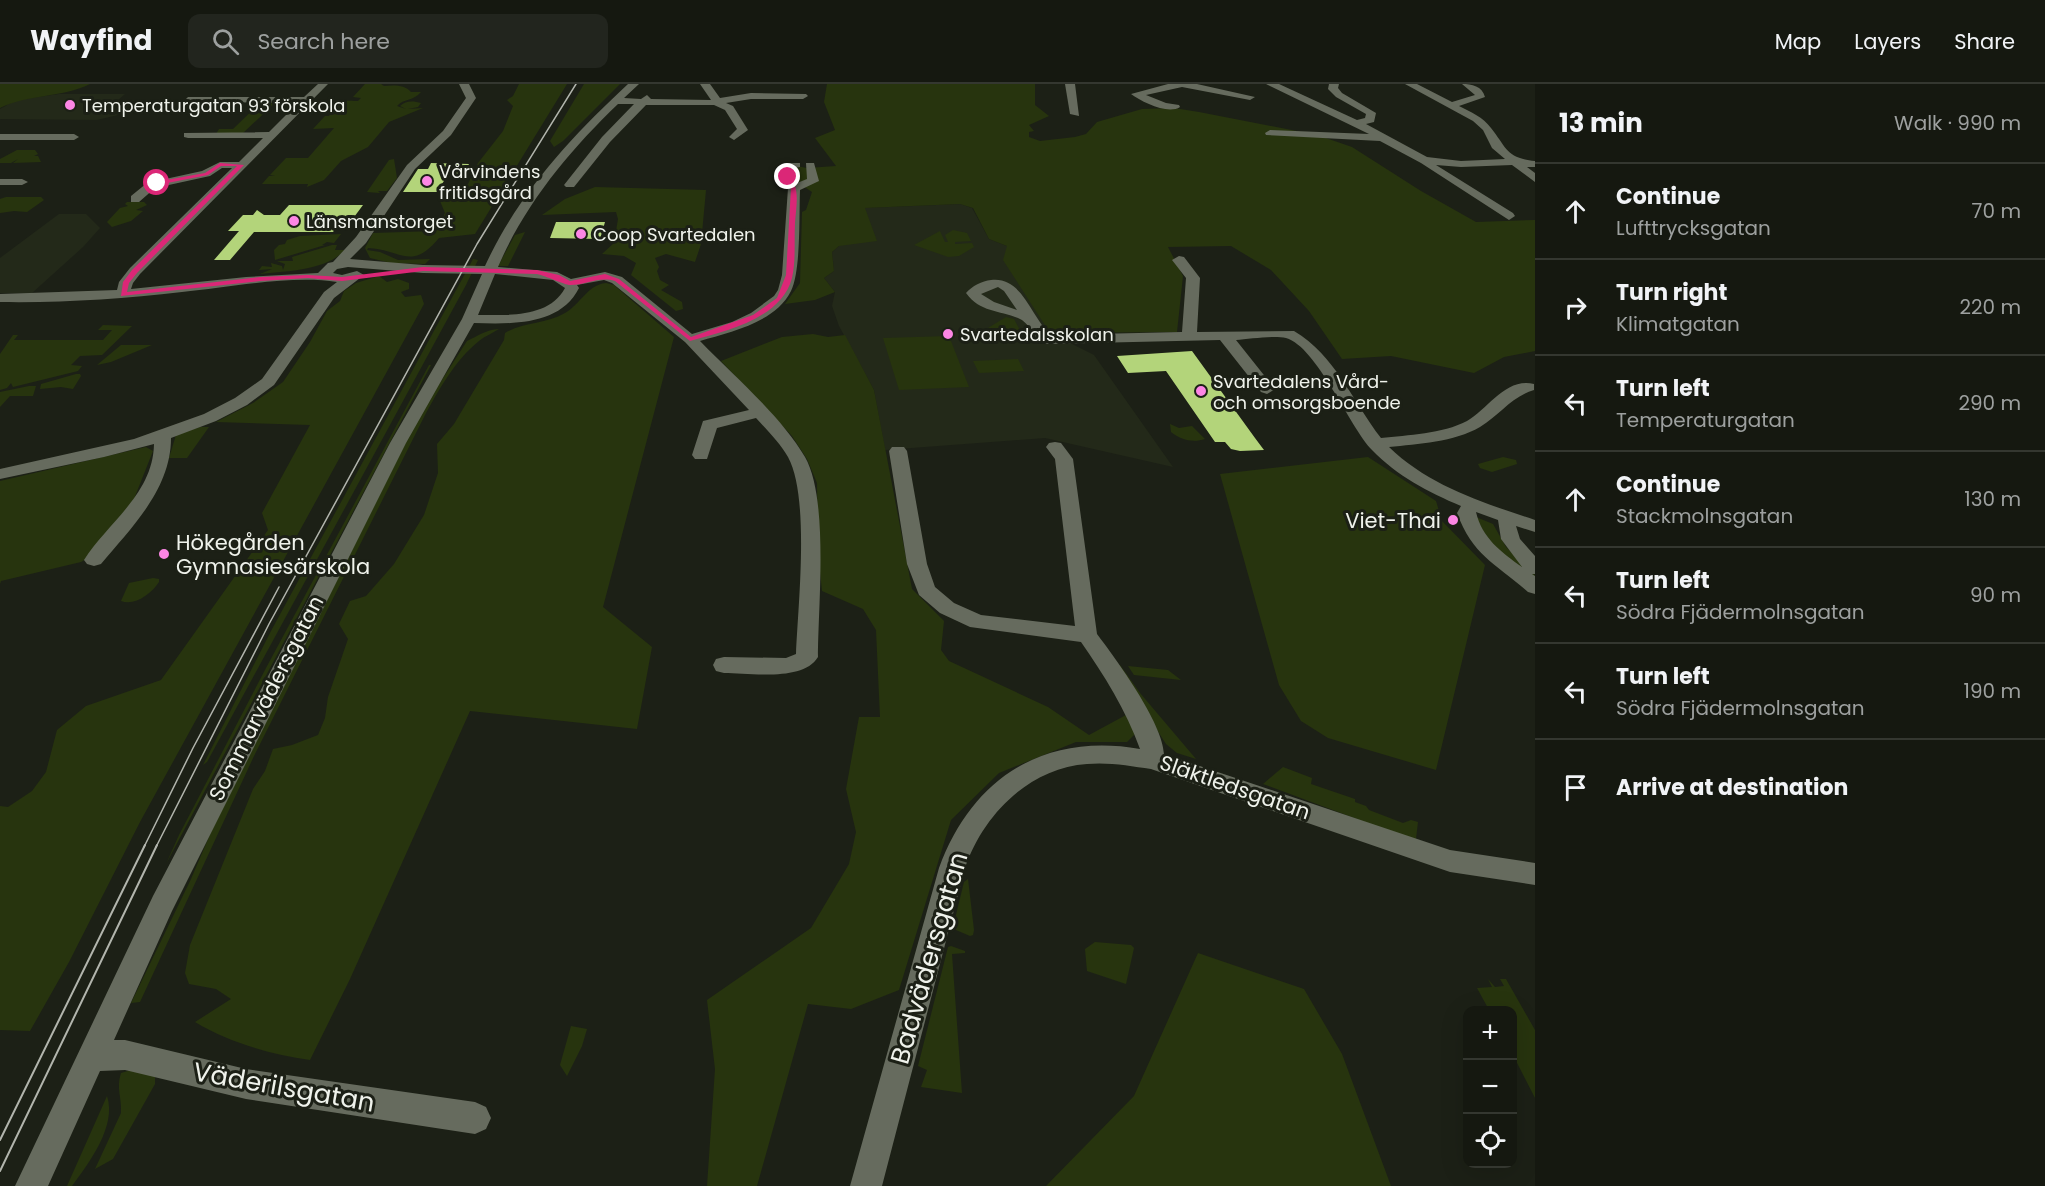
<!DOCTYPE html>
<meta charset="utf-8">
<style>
body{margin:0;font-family:Poppins,sans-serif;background:#22251e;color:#f1f3f6}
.controls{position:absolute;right:18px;bottom:18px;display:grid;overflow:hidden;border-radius:12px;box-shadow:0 6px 24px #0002}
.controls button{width:54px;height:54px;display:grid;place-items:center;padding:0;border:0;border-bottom:2px solid #343730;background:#151810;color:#f1f3f6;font:30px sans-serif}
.stop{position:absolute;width:18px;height:18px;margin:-14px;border:4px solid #db2777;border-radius:50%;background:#fff}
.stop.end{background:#db2777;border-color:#fff;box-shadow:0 2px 6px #0008}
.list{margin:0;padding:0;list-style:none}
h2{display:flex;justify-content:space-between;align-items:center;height:78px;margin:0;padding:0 24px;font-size:26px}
h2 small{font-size:20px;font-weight:400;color:#9da09f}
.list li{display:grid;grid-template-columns:39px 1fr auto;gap:18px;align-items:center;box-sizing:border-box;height:96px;padding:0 24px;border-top:2px solid #343730}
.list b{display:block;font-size:22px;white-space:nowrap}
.list p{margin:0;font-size:20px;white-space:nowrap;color:#9da09f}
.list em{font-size:20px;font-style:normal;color:#9da09f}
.icon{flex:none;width:33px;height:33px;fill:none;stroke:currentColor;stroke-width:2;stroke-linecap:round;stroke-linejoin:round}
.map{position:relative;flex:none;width:1535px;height:1102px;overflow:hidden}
header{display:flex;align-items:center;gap:36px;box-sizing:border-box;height:84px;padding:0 30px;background:#151810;border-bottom:2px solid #343730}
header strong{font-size:28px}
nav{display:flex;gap:33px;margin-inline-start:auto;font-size:21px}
.search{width:420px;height:54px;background:#22251e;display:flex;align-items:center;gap:15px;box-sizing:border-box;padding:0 21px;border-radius:12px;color:#9da09f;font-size:22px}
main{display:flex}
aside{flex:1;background:#151810}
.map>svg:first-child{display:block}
.built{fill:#232919}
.green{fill:#27340e}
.building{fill:#b3d47a}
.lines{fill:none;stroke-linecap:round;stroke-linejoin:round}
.minor{fill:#666b5e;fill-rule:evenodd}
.tram-far1{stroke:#b2b5ad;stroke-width:1.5}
.tram{stroke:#b2b5ad;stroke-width:2}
.route{fill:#db2777}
.poi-dot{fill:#fc86e4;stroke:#1c2016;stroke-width:2}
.labels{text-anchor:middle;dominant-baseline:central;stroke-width:6;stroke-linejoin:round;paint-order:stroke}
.far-poi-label{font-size:18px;fill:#eff2eb;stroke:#1c2016;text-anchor:start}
.poi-label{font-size:21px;fill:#eff2eb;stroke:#1c2016;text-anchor:end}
.street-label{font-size:21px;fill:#eff2eb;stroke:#1c2016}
.near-street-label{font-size:26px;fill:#eff2eb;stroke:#1c2016}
</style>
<header>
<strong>Wayfind</strong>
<div class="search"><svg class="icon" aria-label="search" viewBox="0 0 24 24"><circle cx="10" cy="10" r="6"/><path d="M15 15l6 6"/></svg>Search here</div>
<nav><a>Map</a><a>Layers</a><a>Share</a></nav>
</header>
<main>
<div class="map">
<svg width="1535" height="1102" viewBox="0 0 1535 1102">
<rect width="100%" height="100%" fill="#1c2016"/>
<g class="built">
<polygon points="59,10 125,10 118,16 138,16 118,31 97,36 0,35 0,25 16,16"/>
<polygon points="960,120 972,124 989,155 1007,162 1050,249 1094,271 1173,383 1045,354 885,366 874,306 839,242 832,222 835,208 824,194 834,187 832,168 839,162 864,124"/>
<polygon points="59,130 86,130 100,144 83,163 32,209 0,209 0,174"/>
</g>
<g class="green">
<path d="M 0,0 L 90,0 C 61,14 29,10 0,24 Z"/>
<path d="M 365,0 L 381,0 L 384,2 C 395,1 405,1 411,8 L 421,8 C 412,18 404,14 397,22 L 406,25 L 400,22 C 406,16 414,17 421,19 L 418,23 L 408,25 L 423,24 L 389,38 L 368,63 L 341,77 L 324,96 L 307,103 L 308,100 L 262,100 L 269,92 L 275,92 L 270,91 L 286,74 L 308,74 L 334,44 L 313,45 L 325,32 L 329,32 L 331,29 L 328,29 C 342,14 341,17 358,17 L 361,14 L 353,13 Z"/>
<path d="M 519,0 L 567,0 L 475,150 L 439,154 C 411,188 400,165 368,164 L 367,166 L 380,168 L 398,176 L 430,175 L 425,180 L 391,179 L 370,174 L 365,164 L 373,149 L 436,147 L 445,129 L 440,117 L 444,112 L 468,100 L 478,79 L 503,47 L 513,22 L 507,16 L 513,12 Z"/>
<polygon points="584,0 620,0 563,57 554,63 550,57"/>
<polygon points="827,0 1035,0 1035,21 1049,32 1029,41 1034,47 1029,48 1029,53 1040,57 1075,53 1086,50 1097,38 1142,25 1174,24 1199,28 1317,51 1352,63 1421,107 1476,138 1535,136 1535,267 1504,273 1474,289 1391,272 1342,275 1309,227 1271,186 1231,162 1168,163 1183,192 1177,248 1050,249 1003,176 1007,162 989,155 973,124 960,120 865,124 877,157 839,162 832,168 834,187 824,194 835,208 815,216 785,220 800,199 802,128 806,126 812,108 797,98 791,85 796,82 807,84 836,82 815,54 835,46 824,18"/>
<polygon points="194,18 276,18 243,49 216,50 219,45 233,45 261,18 197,18 192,21"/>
<polygon points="17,66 35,66 38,70 34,72 38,72 41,78 13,79 18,75 11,79 0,79 0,75"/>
<polygon points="394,75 397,94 387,107 378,107 380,109 367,108 389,76"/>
<polygon points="595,103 706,106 701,160 695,178 666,170 655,174 659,183 657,187 660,196 669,201 661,206 682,218 683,225 676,227 631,191 636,179 624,172 602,170 614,159 618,135 616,128 542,131 565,115"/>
<polygon points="6,113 41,113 44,116 27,128 14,127 0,129 0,115"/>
<polygon points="127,118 144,118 147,121 136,126 143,127 131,137 112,143 107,138 120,124 128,122 125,120"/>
<polygon points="953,146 967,149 971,157 955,158 955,160 972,159 974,163 959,172 948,173 914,161 940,147 945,158 948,158 945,151"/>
<polygon points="525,148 508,182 498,182 515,151"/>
<polygon points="341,150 334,159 327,158 322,161 325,161 275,176 274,166 279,161 285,160 287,156 300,152"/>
<path d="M 332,161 L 337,161 L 335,166 L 345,166 C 325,187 287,187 260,190 L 272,185 L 259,186 L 262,182 L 272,183 L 271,179 L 282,182 L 283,186 L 285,180 L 277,177 L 293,177 L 292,173 Z"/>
<polygon points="473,175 478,176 466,201 207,678 203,681 271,547"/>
<polygon points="379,192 387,198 398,195 409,199 409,205 401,208 405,213 421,211 424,220 140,738 69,878 30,947 0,946 0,722 8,723 32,707 46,688 57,646 86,622 161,596 268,446 262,429 310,341 216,338 253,319 283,298 310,258 327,227 340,217 344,207 356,199"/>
<path d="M 606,199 L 614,201 L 674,253 L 603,523 L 652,563 L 637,645 L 470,627 L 350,895 L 310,976 C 270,970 230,959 195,938 L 231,915 L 216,905 L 189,900 L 185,889 L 190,861 L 253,705 L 265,687 L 273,665 L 292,661 L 318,651 L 325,634 L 328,613 L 348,555 L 339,540 L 350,517 L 366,512 L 394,480 L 424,431 L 438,389 L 437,360 L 454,340 L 504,256 L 505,249 C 523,238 546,240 565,229 C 581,220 587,201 606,199 Z"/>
<polygon points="1006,233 1014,235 1022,250 984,250 983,247"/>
<polygon points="103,241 132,242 102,271 80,272 71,281 82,282 78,287 13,303 11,299 7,304 0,306 0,270 13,251 18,251 14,256 103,256 112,246 98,246"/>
<path d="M 499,245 C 493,249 485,252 479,257 C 455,276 438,307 424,333 L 254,672 L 140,918 L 131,919 L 191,795 L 238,685 L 421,328 L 467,257 C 478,252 485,246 499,245 Z"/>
<polygon points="813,250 828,253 845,251 874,306 912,505 944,537 941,566 949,577 1048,623 1089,651 1126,631 1135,650 1127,658 1076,658 999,689 951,736 899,906 851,925 808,920 757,1102 707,1102 715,985 707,916 811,844 849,780 856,748 846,705 859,633 880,633 876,546 863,525 822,507 818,469 817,399 807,375 792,352 721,277 782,253"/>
<polygon points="949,252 969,303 899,306 883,254"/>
<polygon points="121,261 152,261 111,278 97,281"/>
<polygon points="1018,275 1024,287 979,289 973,277"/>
<polygon points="429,281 431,281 166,780 179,751 266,584"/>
<polygon points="76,290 80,290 81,292 73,305 61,303 40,305 41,300"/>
<polygon points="29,302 36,302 33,312 10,312 0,323 0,308"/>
<path d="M 1170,340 L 1179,344 L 1192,342 L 1205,355 C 1193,359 1181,356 1171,348 Z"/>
<polygon points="200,343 209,343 187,374 169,374 176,351"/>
<polygon points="146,363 153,367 134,415 91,472 81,478 1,497 0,500 0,397"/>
<polygon points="1368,373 1436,417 1442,437 1485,481 1436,686 1328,654 1301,637 1279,601 1220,390"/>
<polygon points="1503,373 1516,376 1517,380 1492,388 1480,384 1478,380"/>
<polygon points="1476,433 1493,440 1506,463 1535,491 1535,498 1496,472"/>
<path d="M 153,494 L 159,495 L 159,498 C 151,510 135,522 121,517 L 129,499 Z"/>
<polygon points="1120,581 1140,609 1196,675 1177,669 1166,660 1116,582"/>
<polygon points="1128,582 1168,586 1181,596 1134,591"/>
<polygon points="1283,683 1312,694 1311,700 1355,715 1355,718 1366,722 1369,726 1403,739 1411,736 1418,738 1416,755 1413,756 1263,700"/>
<polygon points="968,795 974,846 973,851 970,852 956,846 953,843 964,798"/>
<polygon points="1095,858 1131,861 1134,864 1126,900 1087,887 1085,865"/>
<polygon points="951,862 965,867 965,869 952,870 962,1009 921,1003 927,986 918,982 948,863"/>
<polygon points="1198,869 1304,905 1342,970 1391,1102 1046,1102 1134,1012"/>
<polygon points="1488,895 1495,903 1504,902 1500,895 1506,895 1535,946 1535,1014 1513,971 1512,926 1489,926 1477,904 1492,903"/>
<polygon points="571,942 587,945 582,962 567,992 560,981"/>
<path d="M 131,986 L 155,991 L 155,1000 L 113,1075 L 95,1085 L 121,1029 C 122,1013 116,1005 121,989 Z"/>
<path d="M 107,1012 C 117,1042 89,1079 72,1102 L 67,1102 Z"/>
</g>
<g class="building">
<polygon points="431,79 469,80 461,93 447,92 437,108 403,108 418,85 428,85"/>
<polygon points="289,121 363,121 346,144 336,144 333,148 254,148 230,176 214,176 239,147 228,147 243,131 253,131 257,126 264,131 280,131"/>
<polygon points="556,138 605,138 600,155 550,154"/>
<polygon points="1192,267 1255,354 1264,366 1240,367 1231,365 1225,358 1215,358 1166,287 1128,289 1117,272"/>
</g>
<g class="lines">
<g class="minor">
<path d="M 318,0 L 328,0 L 140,190 L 133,199 L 131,205 L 246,193 L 318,189 L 328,179 L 333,178 L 356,153 L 407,81 L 443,47 L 466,14 L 459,0 L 469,0 L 476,14 L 451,51 L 415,85 L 366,159 L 350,175 L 423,181 L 485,182 C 518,110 571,53 628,0 L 639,0 L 624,14 L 641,15 L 647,11 L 651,15 L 711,16 L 700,0 L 710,0 L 720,14 L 751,9 L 806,10 L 808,12 L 803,15 L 751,15 L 726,19 L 733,22 L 748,46 L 734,56 L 729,53 L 737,45 L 725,26 L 714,21 L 646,21 L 610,58 L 574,103 L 566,103 L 564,101 L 602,53 L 634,20 L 618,20 C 569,67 525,120 498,183 L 557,188 L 571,195 L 605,188 L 622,193 L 692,250 L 732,238 L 751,229 L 774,212 L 778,206 L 782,191 L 788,104 L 779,88 L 786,79 L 800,79 L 800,83 L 795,84 L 792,90 L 797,99 L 807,95 L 806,79 L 814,79 L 819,97 L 800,106 C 799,131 801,187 791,207 C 775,239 730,248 700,257 C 733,291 781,332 805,373 C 829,415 818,522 818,573 C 803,598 750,589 724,589 L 716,587 L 713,581 L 716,575 L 724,573 L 786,574 L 796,570 C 798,521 810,413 788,373 C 780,359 767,346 756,334 L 717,344 L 707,375 L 695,375 L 692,371 L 703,337 L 749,326 L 685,258 L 612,199 L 604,196 L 577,201 L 579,204 C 560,242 511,240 474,239 L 406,359 L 172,827 L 114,956 L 125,956 L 246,985 L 475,1018 L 486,1023 L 491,1034 L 486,1045 L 475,1050 L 246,1015 L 125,986 L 100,987 L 48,1102 L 15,1102 L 153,812 L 390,359 L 462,235 L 482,190 L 423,189 L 348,183 L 337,185 L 333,189 L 342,191 L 357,187 L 364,191 L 334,214 L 274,301 L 247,321 L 216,337 L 171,354 C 171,405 132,443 101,480 L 94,482 L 87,480 L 84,476 C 109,437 153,410 154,360 L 104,373 L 0,395 L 0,385 L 134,355 L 204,330 L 235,314 L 262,295 L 324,208 L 337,198 C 292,191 229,203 182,208 C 122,215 61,219 0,218 L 0,210 L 117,206 L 119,198 L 130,184 L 232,84 L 222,84 L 210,92 L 155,104 L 139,118 L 131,118 L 131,112 L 147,99 L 202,87 L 220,78 L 239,78 L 263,54 L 188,54 L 184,53 L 184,49 L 269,48 L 298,19 L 191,18 L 186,15 L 188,13 L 304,13 ZM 495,190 L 553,196 L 565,204 C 549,234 508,231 478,231 Z"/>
<polygon points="1065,0 1075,0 1079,32 1070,30"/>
<path d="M 1168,0 L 1197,0 L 1255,13 L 1250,16 L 1182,3 L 1146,11 L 1166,19 L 1179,21 L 1180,23 C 1168,31 1142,18 1131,10 Z"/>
<path d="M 1266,0 L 1279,0 L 1357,36 L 1365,34 L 1366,30 L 1336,13 L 1328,5 L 1329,0 L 1339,0 L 1338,4 L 1342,9 L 1376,29 L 1374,38 L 1366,40 L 1427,73 L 1461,77 L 1505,75 L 1492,64 L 1483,46 L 1473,37 L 1405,0 L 1417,0 L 1452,18 L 1475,11 L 1462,0 C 1472,0 1482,2 1485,13 L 1459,22 C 1471,28 1483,33 1491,44 C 1507,64 1506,74 1535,77 L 1535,83 L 1527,83 L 1535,89 L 1535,98 L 1512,81 L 1461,83 L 1436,81 L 1513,129 L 1515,132 L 1509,136 L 1421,79 L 1380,57 L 1266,51 L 1265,49 L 1270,46 L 1369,50 Z"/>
<polygon points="0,50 74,50 79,53 74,56 0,56"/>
<polygon points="0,95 22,95 28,98 22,101 0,101"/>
<path d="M 1179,172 L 1184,173 L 1200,194 L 1197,248 L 1294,247 C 1335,271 1353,318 1381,354 C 1408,351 1442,350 1467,337 C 1488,325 1506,293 1534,300 L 1534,306 C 1511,313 1500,331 1480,343 C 1454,358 1418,360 1389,363 C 1429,402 1484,419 1535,436 L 1535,448 L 1516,442 L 1520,455 L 1535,472 L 1535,490 L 1532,490 L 1535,492 L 1535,510 L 1528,508 C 1495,479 1473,472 1457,429 L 1461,422 C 1428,408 1397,392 1372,366 C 1349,342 1317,263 1286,254 C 1274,251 1249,255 1236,256 L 1275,305 L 1267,310 L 1261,308 L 1220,256 L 1047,260 C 1033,257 1031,240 1020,235 C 1001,226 980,229 966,209 C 972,202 982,197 991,196 C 1023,192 1031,234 1051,251 L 1182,248 L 1186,194 L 1172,176 ZM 998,203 L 1004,207 L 1017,226 L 994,218 L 981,210 ZM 1476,428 L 1498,436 L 1501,455 L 1522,483 C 1501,468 1482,454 1476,428 Z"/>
<path d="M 1055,358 L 1061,359 L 1073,375 L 1097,550 C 1116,575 1163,639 1164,670 L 1450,766 L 1535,779 L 1535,801 L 1450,788 L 1151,685 C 1130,682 1109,678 1087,680 C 1029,684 983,731 965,784 L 882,1102 L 850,1102 L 939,784 C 972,694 1044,648 1140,665 C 1126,626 1104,591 1081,558 L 970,543 L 940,529 L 919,511 L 907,480 L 889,367 L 892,363 L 904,363 L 907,367 L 927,480 L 935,503 L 954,519 L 981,531 L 1075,542 L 1055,375 L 1046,363 L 1049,359 Z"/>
</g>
<g class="tram-far1">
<polyline points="144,763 193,664 279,503"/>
<polyline points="156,763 269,540 477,160 576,0"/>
</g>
<g class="tram">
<polyline points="0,1056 145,761"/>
<polyline points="0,1087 157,761"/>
</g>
</g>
<path class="route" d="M 220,79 L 244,81 L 137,189 L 129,199 L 127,208 L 260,193 L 308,191 L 342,193 L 423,183 L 537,186 L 559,191 L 570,197 L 605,190 L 619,195 L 691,253 L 753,231 L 777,214 L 786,191 L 791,104 L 785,93 L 788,91 C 801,102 796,123 795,139 C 794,157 796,177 792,194 C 781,235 726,247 690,257 L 615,197 C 598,192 587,201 570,201 C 565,201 546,192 537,190 L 423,187 L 342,197 L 308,194 L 260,197 L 121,212 L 123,198 L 132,186 L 237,82 L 221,82 L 208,91 L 157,101 L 155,98 L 205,89 Z"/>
<g class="poi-dot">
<circle cx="70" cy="21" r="6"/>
<circle cx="427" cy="97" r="6"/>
<circle cx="294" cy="137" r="6"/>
<circle cx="581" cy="150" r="6"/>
<circle cx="948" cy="250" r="6"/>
<circle cx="1201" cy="307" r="6"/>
<circle cx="1453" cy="436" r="6"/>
<circle cx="164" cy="470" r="6"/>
</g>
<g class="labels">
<g class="far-poi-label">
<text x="82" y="21">Temperaturgatan 93 förskola</text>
<text x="439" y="87">Vårvindens<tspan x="439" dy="21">fritidsgård</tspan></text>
<text x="306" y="137">Länsmanstorget</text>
<text x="593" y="150">Coop Svartedalen</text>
<text x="960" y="250">Svartedalsskolan</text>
<text x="1213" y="297">Svartedalens Vård-<tspan x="1213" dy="21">och omsorgsboende</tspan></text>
</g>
<g class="poi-label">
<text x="1441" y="436">Viet-Thai</text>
<text x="176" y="458" text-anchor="start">Hökegården<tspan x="176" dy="24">Gymnasiesärskola</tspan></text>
</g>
<g class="street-label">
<text transform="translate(266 614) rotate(-63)">Sommarvädersgatan</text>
<text transform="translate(1235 703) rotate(19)">Släktledsgatan</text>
</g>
<g class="near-street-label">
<text transform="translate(929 874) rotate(-74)">Badvädersgatan</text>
<text transform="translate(284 1003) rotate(10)">Väderilsgatan</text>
</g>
</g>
</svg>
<div class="controls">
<button>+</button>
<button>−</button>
<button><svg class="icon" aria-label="locate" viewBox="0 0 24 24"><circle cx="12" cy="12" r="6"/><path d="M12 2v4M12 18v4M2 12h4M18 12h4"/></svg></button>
</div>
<div class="stop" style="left:157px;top:99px"></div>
<div class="stop end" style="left:788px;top:93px"></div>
</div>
<aside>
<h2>13 min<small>Walk · 990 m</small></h2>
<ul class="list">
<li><svg class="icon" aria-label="ahead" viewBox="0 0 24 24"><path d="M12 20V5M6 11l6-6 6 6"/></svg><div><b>Continue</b><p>Lufttrycksgatan</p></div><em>70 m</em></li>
<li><svg class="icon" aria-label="right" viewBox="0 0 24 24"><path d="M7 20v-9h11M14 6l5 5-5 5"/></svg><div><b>Turn right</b><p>Klimatgatan</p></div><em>220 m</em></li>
<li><svg class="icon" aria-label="left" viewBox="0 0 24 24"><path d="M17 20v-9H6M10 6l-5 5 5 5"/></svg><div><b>Turn left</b><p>Temperaturgatan</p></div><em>290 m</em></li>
<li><svg class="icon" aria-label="ahead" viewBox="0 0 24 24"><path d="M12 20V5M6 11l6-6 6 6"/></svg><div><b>Continue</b><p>Stackmolnsgatan</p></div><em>130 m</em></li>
<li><svg class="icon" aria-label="left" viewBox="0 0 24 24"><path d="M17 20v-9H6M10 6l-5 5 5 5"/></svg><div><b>Turn left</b><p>Södra Fjädermolnsgatan</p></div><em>90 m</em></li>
<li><svg class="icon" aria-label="left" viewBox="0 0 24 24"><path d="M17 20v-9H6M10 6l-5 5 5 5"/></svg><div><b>Turn left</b><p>Södra Fjädermolnsgatan</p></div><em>190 m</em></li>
<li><svg class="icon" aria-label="arrive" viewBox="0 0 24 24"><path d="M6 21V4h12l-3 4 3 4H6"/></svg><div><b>Arrive at destination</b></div></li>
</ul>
</aside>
</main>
